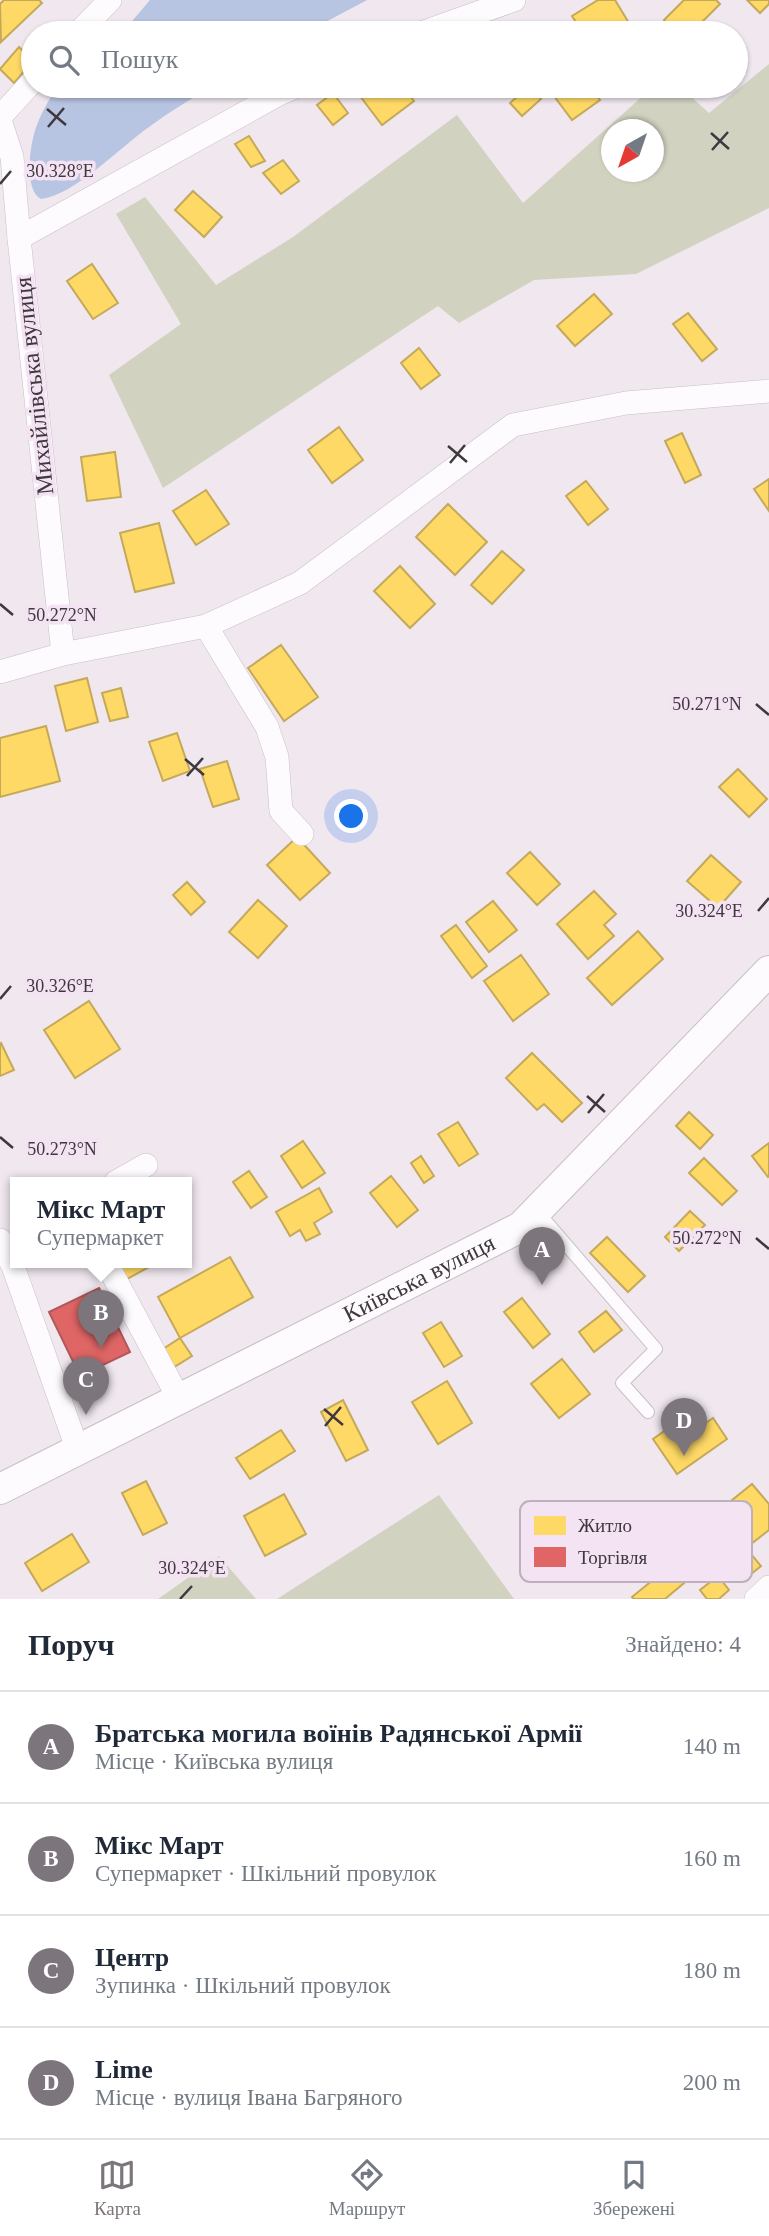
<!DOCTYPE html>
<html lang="uk">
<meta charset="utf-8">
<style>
body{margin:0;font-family:"Times New Roman",serif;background:#f2f2f3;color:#1f2937}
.compass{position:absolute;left:601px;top:119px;width:63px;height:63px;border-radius:50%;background:#fff;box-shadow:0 2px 5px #0004;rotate:220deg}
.you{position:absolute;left:352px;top:817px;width:24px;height:24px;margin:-18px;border:5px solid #fff;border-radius:50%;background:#1a73e8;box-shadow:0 0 0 10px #1a73e833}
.badge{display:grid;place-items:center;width:46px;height:46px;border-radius:50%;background:#7d757c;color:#fff;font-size:23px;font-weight:700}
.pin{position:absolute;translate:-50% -58px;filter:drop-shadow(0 2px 4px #0008)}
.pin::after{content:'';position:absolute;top:37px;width:24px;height:21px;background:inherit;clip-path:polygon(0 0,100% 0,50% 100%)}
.popup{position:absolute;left:10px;top:1177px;width:182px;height:91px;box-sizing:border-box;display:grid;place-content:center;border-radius:0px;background:#fff;filter:drop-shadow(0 2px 5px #0005);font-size:23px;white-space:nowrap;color:#747a83}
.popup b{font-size:26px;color:#1f2937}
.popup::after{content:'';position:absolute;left:50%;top:100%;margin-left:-14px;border:14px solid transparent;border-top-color:#fff}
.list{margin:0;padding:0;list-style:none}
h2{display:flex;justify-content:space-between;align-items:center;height:91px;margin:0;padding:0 28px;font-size:30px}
h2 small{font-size:23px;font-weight:400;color:#747a83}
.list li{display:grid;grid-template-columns:46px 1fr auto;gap:21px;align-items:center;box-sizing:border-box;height:112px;padding:0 28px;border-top:2px solid #e0e1e3}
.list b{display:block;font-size:26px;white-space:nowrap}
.list p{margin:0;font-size:23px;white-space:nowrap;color:#747a83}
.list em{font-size:23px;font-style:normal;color:#747a83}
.icon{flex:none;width:38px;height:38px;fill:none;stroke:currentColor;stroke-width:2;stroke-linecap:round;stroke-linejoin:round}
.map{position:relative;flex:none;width:769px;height:1599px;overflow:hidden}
.search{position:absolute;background:#fff;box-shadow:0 2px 5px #0004;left:21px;right:21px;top:21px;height:77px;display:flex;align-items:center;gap:18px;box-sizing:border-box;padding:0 24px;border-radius:38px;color:#747a83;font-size:26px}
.sheet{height:539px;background:#fff}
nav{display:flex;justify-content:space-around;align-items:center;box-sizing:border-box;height:98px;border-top:2px solid #e0e1e3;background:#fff;font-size:19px;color:#747a83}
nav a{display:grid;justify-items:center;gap:4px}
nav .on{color:#7d757c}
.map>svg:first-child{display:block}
.green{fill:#d2d2c1;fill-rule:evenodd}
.water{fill:#b7c4e2}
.homes{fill:#ffd966;stroke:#c5a95a;stroke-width:2}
.shops{fill:#e06666;stroke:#b0585a;stroke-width:2}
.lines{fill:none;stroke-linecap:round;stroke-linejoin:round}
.service-casing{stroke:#c7c0c6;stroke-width:14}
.minor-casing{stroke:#c7c0c6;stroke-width:24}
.tertiary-casing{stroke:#c7c0c6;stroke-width:32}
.service{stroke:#fdfbfd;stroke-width:12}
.minor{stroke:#fdfbfd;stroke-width:23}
.tertiary{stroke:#fdfbfd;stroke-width:30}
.ticks{fill:none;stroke:#3f383e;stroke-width:2.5}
.labels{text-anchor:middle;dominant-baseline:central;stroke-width:7;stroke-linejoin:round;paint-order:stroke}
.street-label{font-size:24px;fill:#3f383e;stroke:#f4e3f2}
.key{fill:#f4e3f2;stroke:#beb0bc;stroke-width:2}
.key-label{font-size:19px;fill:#3f383e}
.ticks-label{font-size:18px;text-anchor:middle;fill:#3f383e;stroke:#f4e3f2;stroke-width:7;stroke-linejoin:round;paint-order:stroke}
</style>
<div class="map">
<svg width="769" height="1599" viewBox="0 0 769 1599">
<rect width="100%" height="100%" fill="#f0e7ef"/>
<g class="green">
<path d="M 769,64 L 769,208 L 636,274 L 534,280 L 459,323 L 438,306 L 163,488 L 109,375 L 181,324 L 116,214 L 145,197 L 216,285 L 293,237 L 457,115 L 523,203 L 654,86 L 679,86 L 709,113 ZM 612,130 L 654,130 L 654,172 L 612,172 Z"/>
<polygon points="439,1495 514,1599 277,1599"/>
<polygon points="219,1556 256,1599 158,1599"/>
</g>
<g class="water">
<polygon points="150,0 367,0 305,33 122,33"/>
<path d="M 58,86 L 213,86 C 191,99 169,112 149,127 C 120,147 75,195 41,199 C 23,189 30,142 37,125 C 42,111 50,98 58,86 Z"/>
</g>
<g class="homes">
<polygon points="4,0 39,0 42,3 1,42 0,4"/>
<polygon points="598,0 615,0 635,33 583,33 572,16"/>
<polygon points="684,0 716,0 720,4 691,33 678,33 664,20"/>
<polygon points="747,0 769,0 769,4 760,13"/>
<polygon points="19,47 33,61 14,83 0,69"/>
<polygon points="374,86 402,86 414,101 382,125 360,96"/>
<polygon points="529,86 541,99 522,116 510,103"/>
<polygon points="560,86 589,86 600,100 572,120 551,92"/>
<polygon points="333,93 348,113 333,125 317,105"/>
<polygon points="249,136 265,161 251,167 235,144"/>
<polygon points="283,160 299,181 281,194 263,173"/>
<polygon points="193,191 222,217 204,237 175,210"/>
<polygon points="92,264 118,303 93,319 67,281"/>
<polygon points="594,294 612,314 575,346 557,326"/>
<polygon points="688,313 717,349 702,361 673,324"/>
<polygon points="419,348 440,375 421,389 401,363"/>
<polygon points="339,427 363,460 332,483 308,450"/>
<polygon points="682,433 701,475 685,483 665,441"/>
<polygon points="115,452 121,497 87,501 81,457"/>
<polygon points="769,479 769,511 754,489"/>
<polygon points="586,481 608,509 588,525 566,496"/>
<polygon points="206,490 229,524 196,545 173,511"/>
<polygon points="448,504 487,542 455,575 416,537"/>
<polygon points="159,523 174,583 135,592 120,533"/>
<polygon points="502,551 524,570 492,604 471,585"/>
<polygon points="400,566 435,604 410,628 374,591"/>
<polygon points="281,645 318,697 284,721 248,668"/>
<polygon points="87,678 98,722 66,731 55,686"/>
<polygon points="121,688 128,717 110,721 102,693"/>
<polygon points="46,726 60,781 0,797 0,738"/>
<polygon points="177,733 190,771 163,781 149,742"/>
<polygon points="227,761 239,799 213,807 200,769"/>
<polygon points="738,769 767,799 749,817 719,787"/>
<polygon points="297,837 330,873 300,900 267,865"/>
<polygon points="530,852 560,884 537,905 507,873"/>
<polygon points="711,855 741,882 718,908 687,881"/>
<polygon points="187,882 205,902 191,915 173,895"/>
<polygon points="594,891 616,914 604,925 614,936 588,959 557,924"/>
<polygon points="258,900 287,926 258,958 229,932"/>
<polygon points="493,901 517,930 489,952 466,922"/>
<polygon points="456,925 487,966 472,978 441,936"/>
<polygon points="638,931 663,959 612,1005 587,978"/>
<polygon points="521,955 549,994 513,1021 484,981"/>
<polygon points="89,1001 120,1049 75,1078 44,1030"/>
<polygon points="1,1043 14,1070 0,1076 0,1044"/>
<polygon points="532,1053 582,1103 562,1122 544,1104 537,1110 506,1078"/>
<polygon points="689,1112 713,1135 700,1149 676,1126"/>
<polygon points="458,1122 478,1154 459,1166 438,1134"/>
<polygon points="303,1141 325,1173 302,1188 281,1156"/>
<polygon points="769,1143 769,1176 768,1177 752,1156"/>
<polygon points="421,1156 434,1176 424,1183 411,1163"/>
<polygon points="704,1158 737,1191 722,1205 689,1173"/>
<polygon points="249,1171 267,1197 251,1208 233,1182"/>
<polygon points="391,1176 418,1210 397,1227 370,1193"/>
<polygon points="319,1188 332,1212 314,1223 320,1234 306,1241 300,1230 290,1236 276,1212"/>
<polygon points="690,1211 705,1225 679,1251 665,1237"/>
<polygon points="607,1237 645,1276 628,1292 590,1253"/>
<polygon points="230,1257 253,1297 180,1338 158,1297"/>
<polygon points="109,1262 158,1262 120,1283"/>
<polygon points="522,1298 550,1334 533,1348 504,1312"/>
<polygon points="606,1311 622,1330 594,1352 579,1332"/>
<polygon points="441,1322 462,1356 444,1367 423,1333"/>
<polygon points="180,1338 192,1356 171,1369 160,1351"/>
<polygon points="562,1359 590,1394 559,1418 531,1384"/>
<polygon points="447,1381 472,1423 438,1444 412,1402"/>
<polygon points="343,1400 368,1450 346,1461 321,1412"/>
<polygon points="690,1413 700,1427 713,1418 727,1439 677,1474 653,1439"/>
<polygon points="281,1430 295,1451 250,1479 236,1458"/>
<polygon points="146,1481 167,1523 143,1535 122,1493"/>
<polygon points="752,1484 769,1504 769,1530 746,1548 761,1566 746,1578 723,1550 731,1544 710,1518"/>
<polygon points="284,1494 306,1534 265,1556 244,1516"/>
<polygon points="72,1534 89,1562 42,1591 25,1563"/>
<polygon points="670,1566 684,1583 665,1599 634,1599 632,1597"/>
<polygon points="718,1576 729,1590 719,1599 707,1599 700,1590"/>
</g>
<polygon class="shops" points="99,1288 130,1352 80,1376 49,1312"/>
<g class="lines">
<defs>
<polyline id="service" points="537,1211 656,1349 622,1383 648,1412"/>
<g id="minor">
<polyline points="78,33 110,0"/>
<polyline points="421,33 514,0"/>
<polyline points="0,117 33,81"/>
<polyline points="0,120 12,157 19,238 63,654"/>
<polyline points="19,238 279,94 298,86"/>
<polyline points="206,626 267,727 277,757 281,811 302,834"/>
<polyline points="0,672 63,654 206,626 300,583 513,425 626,403 769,391"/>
<polyline points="116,1182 146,1165"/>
<polyline points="0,1240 13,1266 78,1451"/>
<polyline points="106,1262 179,1399"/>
<polyline points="756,1599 769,1587"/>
</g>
<g id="tertiary">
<path id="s1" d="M 0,1489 L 521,1227 L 769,971"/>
</g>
</defs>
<use href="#service" class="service-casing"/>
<use href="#minor" class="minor-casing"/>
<use href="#tertiary" class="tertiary-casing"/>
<use href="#service" class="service"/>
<use href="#minor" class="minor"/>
<use href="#tertiary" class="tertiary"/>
</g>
<path class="ticks" d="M 47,109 L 66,125M 48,127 L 64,108M 711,133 L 729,149M 712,150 L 728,132M 0,184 L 11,171M 448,446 L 467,462M 450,463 L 465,445M 0,604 L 13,615M 756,704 L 769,715M 185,759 L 204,775M 187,776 L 203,758M 758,911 L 769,898M 0,999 L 11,986M 587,1096 L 605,1112M 588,1113 L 604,1094M 0,1137 L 13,1148M 756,1238 L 769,1249M 324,1409 L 343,1425M 325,1426 L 341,1407M 180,1599 L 192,1586"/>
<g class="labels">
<g class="street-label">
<text transform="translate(34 386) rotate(-96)">Михайлівська вулиця</text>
<text stroke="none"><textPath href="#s1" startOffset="469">Київська вулиця</textPath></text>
</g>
</g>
<rect x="520" y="1501" width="232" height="81" rx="10" class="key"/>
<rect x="534" y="1516" width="32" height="19" fill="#ffd966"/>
<rect x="534" y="1547" width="32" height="20" fill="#e06666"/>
<g class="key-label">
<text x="578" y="1532">Житло</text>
<text x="578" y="1564">Торгівля</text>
</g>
<g class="ticks-label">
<text x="60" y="177">30.328°E</text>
<text x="62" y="621">50.272°N</text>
<text x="707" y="710">50.271°N</text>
<text x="709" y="917">30.324°E</text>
<text x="60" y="992">30.326°E</text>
<text x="62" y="1155">50.273°N</text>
<text x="707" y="1244">50.272°N</text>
<text x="192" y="1574">30.324°E</text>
</g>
</svg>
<svg class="compass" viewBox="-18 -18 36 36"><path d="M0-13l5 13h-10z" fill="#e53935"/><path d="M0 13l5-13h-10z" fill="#747a83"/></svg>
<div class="you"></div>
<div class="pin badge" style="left:542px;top:1285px">A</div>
<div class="pin badge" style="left:101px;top:1348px">B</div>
<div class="popup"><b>Мікс Март</b>Супермаркет</div>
<div class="pin badge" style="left:86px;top:1415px">C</div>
<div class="pin badge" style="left:684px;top:1456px">D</div>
<div class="search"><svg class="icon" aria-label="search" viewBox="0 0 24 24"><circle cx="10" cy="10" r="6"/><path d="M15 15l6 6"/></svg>Пошук</div>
</div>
<section class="sheet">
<h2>Поруч<small>Знайдено: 4</small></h2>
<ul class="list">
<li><span class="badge">A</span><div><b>Братська могила воїнів Радянської Армії</b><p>Місце · Київська вулиця</p></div><em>140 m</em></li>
<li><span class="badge">B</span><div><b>Мікс Март</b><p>Супермаркет · Шкільний провулок</p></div><em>160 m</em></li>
<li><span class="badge">C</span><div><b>Центр</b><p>Зупинка · Шкільний провулок</p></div><em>180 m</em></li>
<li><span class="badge">D</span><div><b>Lime</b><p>Місце · вулиця Івана Багряного</p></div><em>200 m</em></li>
</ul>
</section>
<nav>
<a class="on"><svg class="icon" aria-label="map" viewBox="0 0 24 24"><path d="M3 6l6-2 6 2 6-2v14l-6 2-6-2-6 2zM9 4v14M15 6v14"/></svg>Карта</a>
<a><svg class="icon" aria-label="directions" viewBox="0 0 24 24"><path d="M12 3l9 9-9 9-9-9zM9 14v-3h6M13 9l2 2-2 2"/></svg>Маршрут</a>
<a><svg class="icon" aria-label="saved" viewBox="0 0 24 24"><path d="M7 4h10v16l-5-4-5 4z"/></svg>Збережені</a>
</nav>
